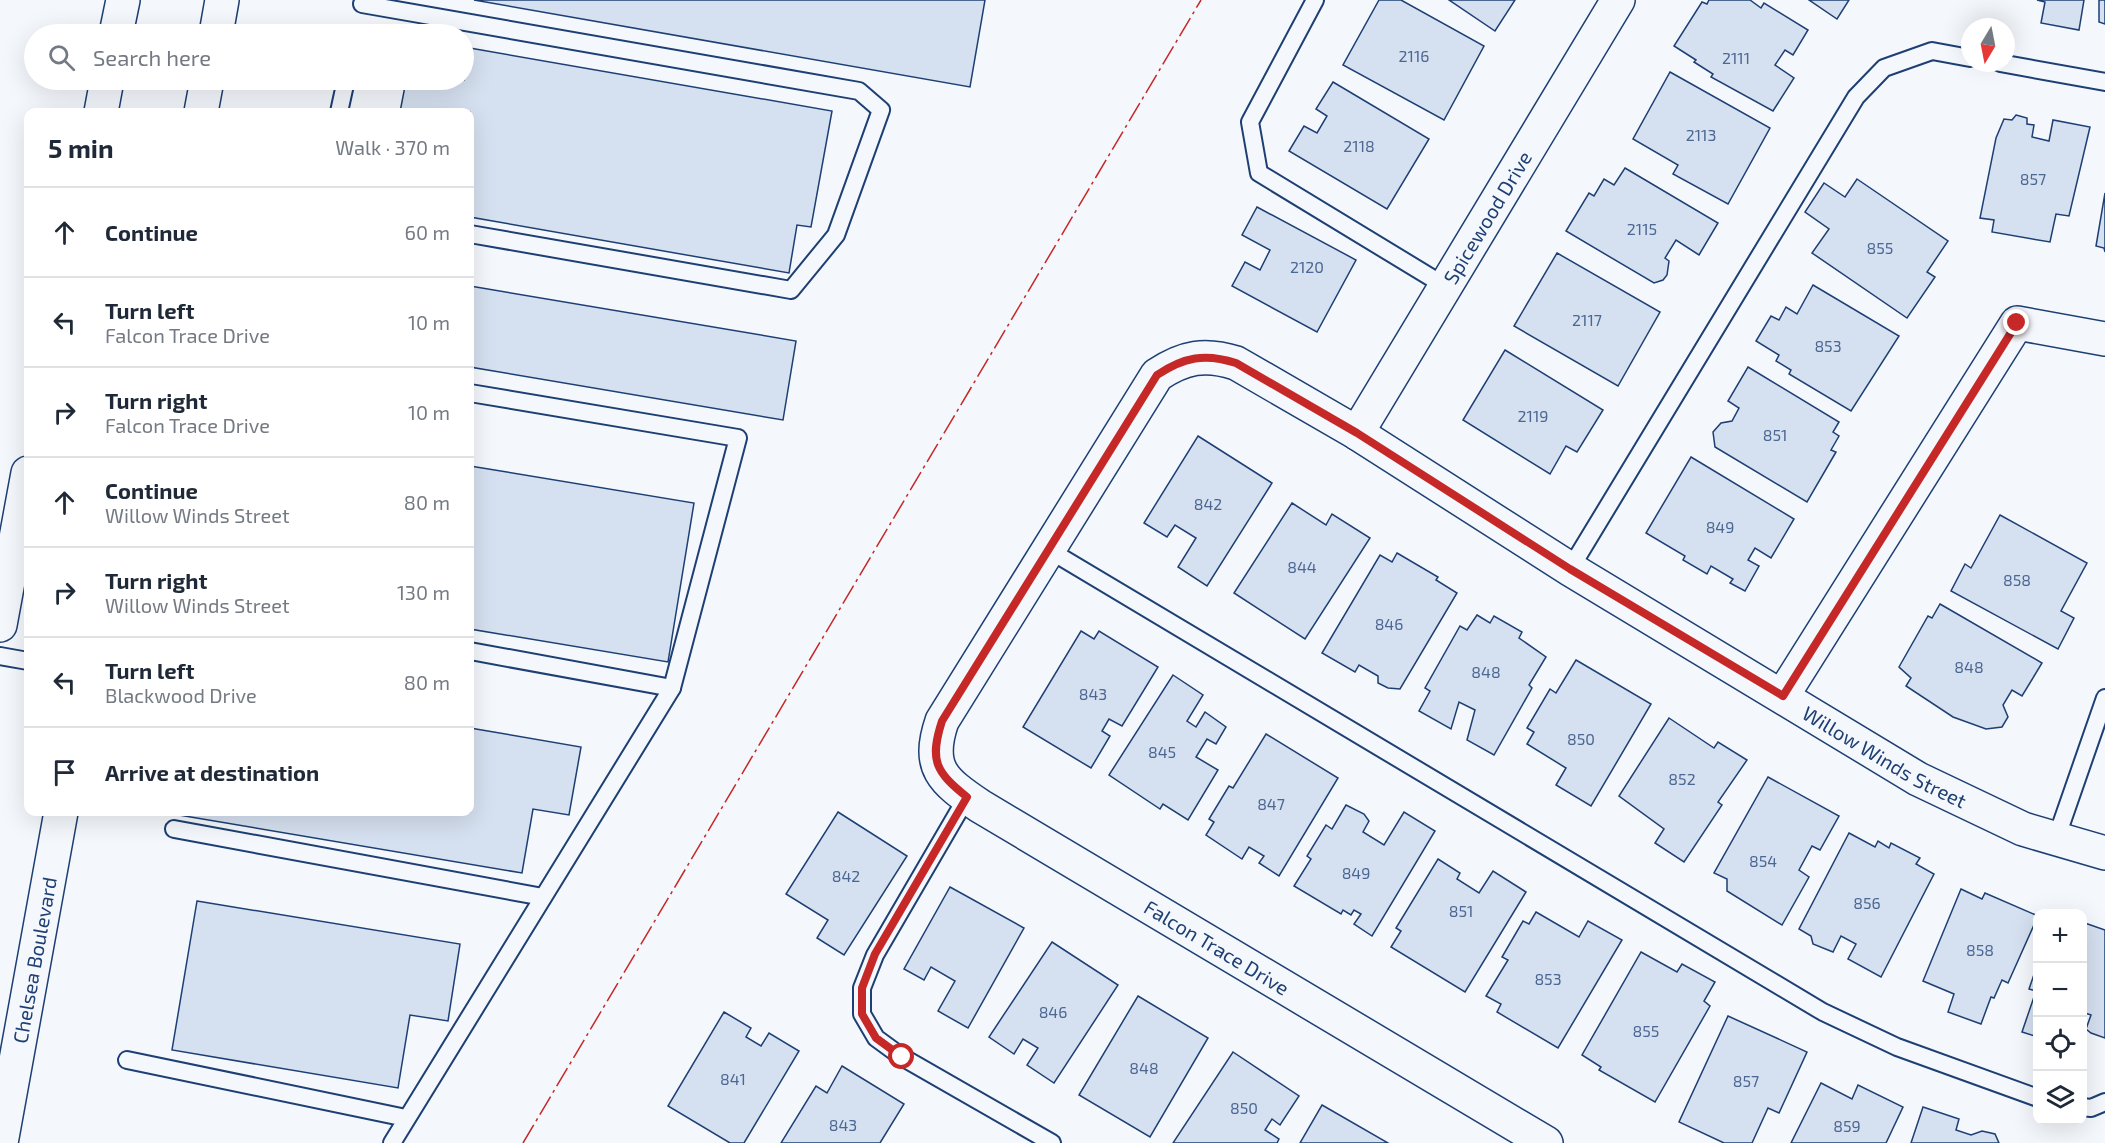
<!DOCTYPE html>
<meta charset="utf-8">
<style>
body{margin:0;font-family:"Exo 2",sans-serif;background:#f6f6f7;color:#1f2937}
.controls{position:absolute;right:18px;bottom:18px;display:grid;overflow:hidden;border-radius:12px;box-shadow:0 6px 24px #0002}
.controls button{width:54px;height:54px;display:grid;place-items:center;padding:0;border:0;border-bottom:2px solid #e0e1e3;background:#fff;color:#1f2937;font:30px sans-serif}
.compass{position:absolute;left:1961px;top:18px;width:54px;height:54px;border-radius:50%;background:#fff;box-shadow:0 6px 24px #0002;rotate:190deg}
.stop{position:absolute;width:18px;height:18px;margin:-14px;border:4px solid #c62828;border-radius:50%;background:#fff}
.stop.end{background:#c62828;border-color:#fff;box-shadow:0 2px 6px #0008}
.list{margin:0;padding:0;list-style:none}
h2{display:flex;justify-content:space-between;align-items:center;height:78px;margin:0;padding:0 24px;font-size:26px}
h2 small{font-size:20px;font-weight:400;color:#747a83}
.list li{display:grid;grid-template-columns:39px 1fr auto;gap:18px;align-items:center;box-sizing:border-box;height:90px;padding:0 24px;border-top:2px solid #e0e1e3}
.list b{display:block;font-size:22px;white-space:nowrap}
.list p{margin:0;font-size:20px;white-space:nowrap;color:#747a83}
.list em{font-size:20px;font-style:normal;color:#747a83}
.icon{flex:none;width:33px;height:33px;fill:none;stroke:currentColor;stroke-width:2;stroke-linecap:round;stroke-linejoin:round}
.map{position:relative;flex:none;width:2105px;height:1143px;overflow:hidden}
.search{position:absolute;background:#fff;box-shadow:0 6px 24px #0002;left:24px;top:24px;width:450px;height:66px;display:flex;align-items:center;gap:15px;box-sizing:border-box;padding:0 21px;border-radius:33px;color:#747a83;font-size:22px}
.panel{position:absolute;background:#fff;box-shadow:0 6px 24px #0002;left:24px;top:108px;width:450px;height:708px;border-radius:12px}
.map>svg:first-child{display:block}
.building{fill:#d5e0f0;stroke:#1d3f73;stroke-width:1.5}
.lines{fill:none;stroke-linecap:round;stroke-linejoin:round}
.service-casing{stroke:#1d3f73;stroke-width:20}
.minor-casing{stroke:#1d3f73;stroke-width:36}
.secondary-casing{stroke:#1d3f73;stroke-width:36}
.service{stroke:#f4f7fb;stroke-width:16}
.minor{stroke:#f4f7fb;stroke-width:33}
.secondary{stroke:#f4f7fb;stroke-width:33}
.power{stroke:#c62828;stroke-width:1.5;stroke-dasharray:21 4.5 3 4.5;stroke-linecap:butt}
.route{stroke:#c62828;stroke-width:8}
.labels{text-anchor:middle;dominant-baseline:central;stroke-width:4.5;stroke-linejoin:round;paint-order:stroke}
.number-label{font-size:16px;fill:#4b6792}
.street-label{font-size:20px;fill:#1d3f73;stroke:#f4f7fb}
</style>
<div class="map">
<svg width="2105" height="1143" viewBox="0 0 2105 1143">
<rect width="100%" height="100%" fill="#f4f7fb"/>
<g class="building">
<polygon points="474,0 985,0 970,87"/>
<polygon points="1379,0 1401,0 1484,46 1444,120 1343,65"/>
<polygon points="1449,0 1515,0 1495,31"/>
<polygon points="1709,0 1750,0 1761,8 1764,3 1808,30 1793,55 1785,50 1775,65 1794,78 1773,111 1711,77 1713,74 1694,62 1696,60 1674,46 1702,2 1707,4"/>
<polygon points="1809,0 1849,0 1837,19"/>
<polygon points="2037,0 2084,0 2079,30 2041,23 2045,2"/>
<polygon points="2099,0 2105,0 2105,24 2099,22"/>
<polygon points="464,47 832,111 811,227 797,225 789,273 470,217 470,112 400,112 406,81 427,84 427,80 464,80"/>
<polygon points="1670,72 1770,128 1728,204 1673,174 1678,165 1633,139"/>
<polygon points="1333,82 1429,139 1387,209 1289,151 1304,126 1317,133 1327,116 1316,109"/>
<polygon points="2016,115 2027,118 2027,124 2034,125 2032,137 2049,141 2053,120 2090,127 2069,216 2056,214 2050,242 1992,232 1994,220 1980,218 1996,138 2004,119 2012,120"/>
<polygon points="1625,168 1718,223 1699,255 1676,240 1665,258 1669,261 1667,275 1663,280 1654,283 1566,231 1589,193 1594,196 1604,179 1614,185"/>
<polygon points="1857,179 1948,241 1927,272 1935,277 1907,318 1812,253 1829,229 1805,212 1824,183 1845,197"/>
<polygon points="2105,193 2105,252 2104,248 2096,246"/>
<polygon points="1257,207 1356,260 1317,332 1232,286 1245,262 1260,270 1270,250 1242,235"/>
<polygon points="1557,253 1660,312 1618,386 1514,326"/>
<polygon points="1813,285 1899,336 1851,411 1789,374 1791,370 1776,361 1779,355 1756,341 1771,316 1779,320 1786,307 1797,314"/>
<polygon points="470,286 796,341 783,420 470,367"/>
<polygon points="1505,350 1603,410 1577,452 1566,446 1550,474 1463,420"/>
<polygon points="1748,367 1839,422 1833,432 1839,436 1831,450 1836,452 1807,502 1715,447 1713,432 1721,423 1732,421 1739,408 1728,401"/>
<polygon points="1198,436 1272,483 1207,586 1178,567 1196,538 1175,525 1167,537 1144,523"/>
<polygon points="1691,457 1794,519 1771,558 1755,548 1748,560 1759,566 1745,591 1730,583 1733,579 1711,566 1707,574 1683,560 1685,556 1646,533"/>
<polygon points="470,466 694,503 668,662 470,629"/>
<polygon points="1292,503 1326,525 1332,514 1370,538 1305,639 1234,593"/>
<polygon points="2000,515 2087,563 2061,611 2074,618 2058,649 1951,591 1965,564 1971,568"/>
<polygon points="1397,553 1438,577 1436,580 1457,593 1400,689 1388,688 1378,683 1378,676 1359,665 1355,672 1322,653 1380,555 1392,562"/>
<polygon points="1940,604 2042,663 2022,696 2012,690 2003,705 2008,717 2002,727 1986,729 1953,717 1906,686 1911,678 1899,667 1928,616 1932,618"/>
<polygon points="1477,615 1490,623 1494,616 1522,632 1519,638 1546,657 1529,685 1532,688 1494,755 1467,740 1475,710 1459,702 1451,729 1419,711 1430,691 1425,688 1460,626 1467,630"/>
<polygon points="1081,631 1094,639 1099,631 1158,667 1122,726 1109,719 1102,731 1110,736 1091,768 1023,727"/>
<polygon points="1576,660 1651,704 1591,806 1556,785 1566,768 1527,744 1534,732 1527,728 1550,689 1556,693"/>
<polygon points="1173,675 1203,695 1187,721 1196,727 1205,712 1226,727 1216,744 1207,739 1196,757 1218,770 1188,820 1163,804 1160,809 1109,775"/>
<polygon points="1669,718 1714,748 1718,742 1747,760 1718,802 1722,805 1684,862 1655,843 1664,829 1619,796"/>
<polygon points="470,728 581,747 569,815 533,809 522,873 161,812 470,812"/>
<polygon points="1266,734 1338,778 1279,876 1259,863 1264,856 1249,847 1242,859 1206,835 1214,822 1209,819 1229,786 1233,788"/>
<polygon points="1768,777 1839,816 1820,850 1812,846 1799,870 1809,877 1782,925 1727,891 1727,879 1714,873"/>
<polygon points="1346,805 1364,814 1369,821 1363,832 1384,845 1404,812 1435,831 1372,936 1354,924 1361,914 1354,910 1351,915 1343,910 1341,914 1294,886 1311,859 1307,856 1326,825 1332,829"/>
<polygon points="838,812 907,856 844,955 817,938 828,920 786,894"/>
<polygon points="1849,833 1875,847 1878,841 1889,848 1891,843 1920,858 1916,864 1934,874 1881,977 1848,959 1856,944 1841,936 1833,952 1813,944 1811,936 1799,929"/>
<polygon points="1438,859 1460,873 1457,879 1479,893 1493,871 1526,892 1465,992 1391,947 1401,931 1396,928"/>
<polygon points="950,887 1024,928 968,1028 938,1011 955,981 931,967 924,980 904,969"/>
<polygon points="1961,889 1982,899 1985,893 2038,916 2008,983 2002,980 1994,998 1991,997 1981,1024 1948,1012 1954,994 1923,981"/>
<polygon points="197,901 460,944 448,1021 410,1015 398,1088 172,1050"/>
<polygon points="1536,912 1579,937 1588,921 1622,940 1558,1048 1497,1012 1501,1004 1486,996 1508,960 1502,957 1523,921 1529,924"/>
<polygon points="2082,922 2105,930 2105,1038 2091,1033 2086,1029 2091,1015 2082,1012"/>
<polygon points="1052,942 1118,985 1054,1083 1027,1065 1038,1048 1023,1039 1014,1054 989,1037"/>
<polygon points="1641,952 1677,972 1682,964 1715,982 1704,1001 1710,1006 1655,1102 1599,1070 1601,1067 1582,1055"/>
<polygon points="2038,963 2038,1037 2022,1032 2036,991 2029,989"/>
<polygon points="1138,996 1208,1038 1150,1137 1079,1095"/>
<polygon points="724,1012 751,1028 746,1037 761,1046 769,1033 799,1051 744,1143 730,1143 668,1106"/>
<polygon points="1728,1016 1807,1052 1779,1113 1768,1108 1752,1143 1724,1143 1679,1122"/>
<polygon points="1233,1052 1299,1096 1280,1125 1272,1119 1265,1130 1279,1139 1277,1143 1173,1143"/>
<polygon points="842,1066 904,1104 880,1143 781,1143 816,1086 827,1093"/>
<polygon points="1821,1083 1852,1099 1858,1085 1903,1107 1886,1143 1791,1143"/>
<polygon points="1322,1105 1388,1143 1300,1143"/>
<polygon points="1923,1107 1959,1119 1956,1130 1971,1135 1982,1131 1995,1134 1999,1143 1911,1143"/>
</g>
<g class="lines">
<defs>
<g id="service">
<polyline points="1315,0 1250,122 1259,173 1445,286"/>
<polyline points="362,4 859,91 881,110 836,235 791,290 470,234"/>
<polyline points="2000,63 2105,82"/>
<polyline points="339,112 346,80"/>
<polyline points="1049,550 1823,1012 1897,1047 2038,1098"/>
<polyline points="1570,569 1856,97 1884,68 1932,51 1970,58"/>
<polyline points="470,651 672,688"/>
<polyline points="0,656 28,661"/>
<polyline points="967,797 875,955 862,988 862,1014 876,1038 902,1057 1052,1143"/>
<polyline points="174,829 543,897"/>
<polyline points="2056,839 2105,698"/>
<polyline points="127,1060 406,1118"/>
<polyline points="2082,1107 2091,1108 2105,1102"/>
<polyline points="392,1143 672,688 738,438 470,393"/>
</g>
<g id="minor">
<path id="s1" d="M 1357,433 L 1618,0"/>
<polyline points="1783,695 2017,323 2105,339"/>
<path id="s2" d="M 1546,1143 L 980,806 C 943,781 926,768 942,721 L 1157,375 C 1184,357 1205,353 1236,363 L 1357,433 L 1570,569 L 1918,779 L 2023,829 L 2105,853"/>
</g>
<g id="secondary">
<polyline points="116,34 123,0"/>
<polyline points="216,34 222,0"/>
<polyline points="101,112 107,80"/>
<polyline points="201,112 207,80"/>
<polyline points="0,625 28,473"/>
<path id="s3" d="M 1,1143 L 61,812"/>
</g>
</defs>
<use href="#service" class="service-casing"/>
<use href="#minor" class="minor-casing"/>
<use href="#secondary" class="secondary-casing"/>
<use href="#service" class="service"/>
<use href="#minor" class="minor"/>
<use href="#secondary" class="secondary"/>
<polyline class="power" points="523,1143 1201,0"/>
</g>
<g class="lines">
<path class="route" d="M 902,1057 L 876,1038 L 862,1014 L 862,988 L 875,954 L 967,797 C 936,772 929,761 942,721 L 1157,375 C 1184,357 1205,353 1236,363 L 1357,433 L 1570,569 L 1783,696 L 2017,323"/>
</g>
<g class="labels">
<g class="number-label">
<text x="1414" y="55">2116</text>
<text x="1736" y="57">2111</text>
<text x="1701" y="134">2113</text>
<text x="1359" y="145">2118</text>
<text x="2033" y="178">857</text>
<text x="1642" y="228">2115</text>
<text x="1880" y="247">855</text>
<text x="1307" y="266">2120</text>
<text x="1587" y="319">2117</text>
<text x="1828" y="345">853</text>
<text x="1533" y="415">2119</text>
<text x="1775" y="434">851</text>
<text x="1208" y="503">842</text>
<text x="1720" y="526">849</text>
<text x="1302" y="566">844</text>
<text x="2017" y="579">858</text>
<text x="1389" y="623">846</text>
<text x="1969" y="666">848</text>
<text x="1486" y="671">848</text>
<text x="1093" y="693">843</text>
<text x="1581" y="738">850</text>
<text x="1162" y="751">845</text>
<text x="1682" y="778">852</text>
<text x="1271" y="803">847</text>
<text x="1763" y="860">854</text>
<text x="1356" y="872">849</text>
<text x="846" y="875">842</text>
<text x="1867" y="902">856</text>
<text x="1461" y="910">851</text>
<text x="1980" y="949">858</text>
<text x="1548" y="978">853</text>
<text x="1053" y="1011">846</text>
<text x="1646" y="1030">855</text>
<text x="1144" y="1067">848</text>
<text x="733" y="1078">841</text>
<text x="1746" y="1080">857</text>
<text x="1244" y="1107">850</text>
<text x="843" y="1124">843</text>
<text x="1847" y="1125">859</text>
</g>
<g class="street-label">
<text stroke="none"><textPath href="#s1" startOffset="252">Spicewood Drive</textPath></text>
<text stroke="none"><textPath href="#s2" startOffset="2013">Willow Winds Street</textPath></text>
<text transform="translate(1217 947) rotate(31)">Falcon Trace Drive</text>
<text stroke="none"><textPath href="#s3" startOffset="186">Chelsea Boulevard</textPath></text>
</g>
</g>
</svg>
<div class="controls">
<button>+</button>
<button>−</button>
<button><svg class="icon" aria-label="locate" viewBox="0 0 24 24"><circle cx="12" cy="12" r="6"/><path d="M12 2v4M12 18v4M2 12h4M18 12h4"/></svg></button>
<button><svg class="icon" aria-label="layers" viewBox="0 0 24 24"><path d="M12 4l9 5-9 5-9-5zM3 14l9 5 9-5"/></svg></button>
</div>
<svg class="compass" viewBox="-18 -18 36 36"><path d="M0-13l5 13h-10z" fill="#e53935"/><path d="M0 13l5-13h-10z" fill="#747a83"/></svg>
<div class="stop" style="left:902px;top:1057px"></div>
<div class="stop end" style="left:2017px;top:323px"></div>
<div class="search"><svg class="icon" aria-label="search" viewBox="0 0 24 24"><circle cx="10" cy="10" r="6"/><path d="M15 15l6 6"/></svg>Search here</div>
<section class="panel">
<h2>5 min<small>Walk · 370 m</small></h2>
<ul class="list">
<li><svg class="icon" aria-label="ahead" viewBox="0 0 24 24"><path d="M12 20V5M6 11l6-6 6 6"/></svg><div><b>Continue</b></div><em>60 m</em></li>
<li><svg class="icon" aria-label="left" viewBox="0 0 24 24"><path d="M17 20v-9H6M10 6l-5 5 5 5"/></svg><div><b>Turn left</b><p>Falcon Trace Drive</p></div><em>10 m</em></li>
<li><svg class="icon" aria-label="right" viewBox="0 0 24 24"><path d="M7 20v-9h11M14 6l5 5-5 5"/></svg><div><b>Turn right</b><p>Falcon Trace Drive</p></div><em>10 m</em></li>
<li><svg class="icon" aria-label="ahead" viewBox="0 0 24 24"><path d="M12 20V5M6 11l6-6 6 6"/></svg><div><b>Continue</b><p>Willow Winds Street</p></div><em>80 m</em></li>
<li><svg class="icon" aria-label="right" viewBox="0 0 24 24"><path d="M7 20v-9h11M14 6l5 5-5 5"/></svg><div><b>Turn right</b><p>Willow Winds Street</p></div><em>130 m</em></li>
<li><svg class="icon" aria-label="left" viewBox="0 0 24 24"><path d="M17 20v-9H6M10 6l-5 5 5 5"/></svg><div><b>Turn left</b><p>Blackwood Drive</p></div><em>80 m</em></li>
<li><svg class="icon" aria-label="arrive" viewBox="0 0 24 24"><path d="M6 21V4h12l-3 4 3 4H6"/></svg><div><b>Arrive at destination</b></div></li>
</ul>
</section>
</div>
